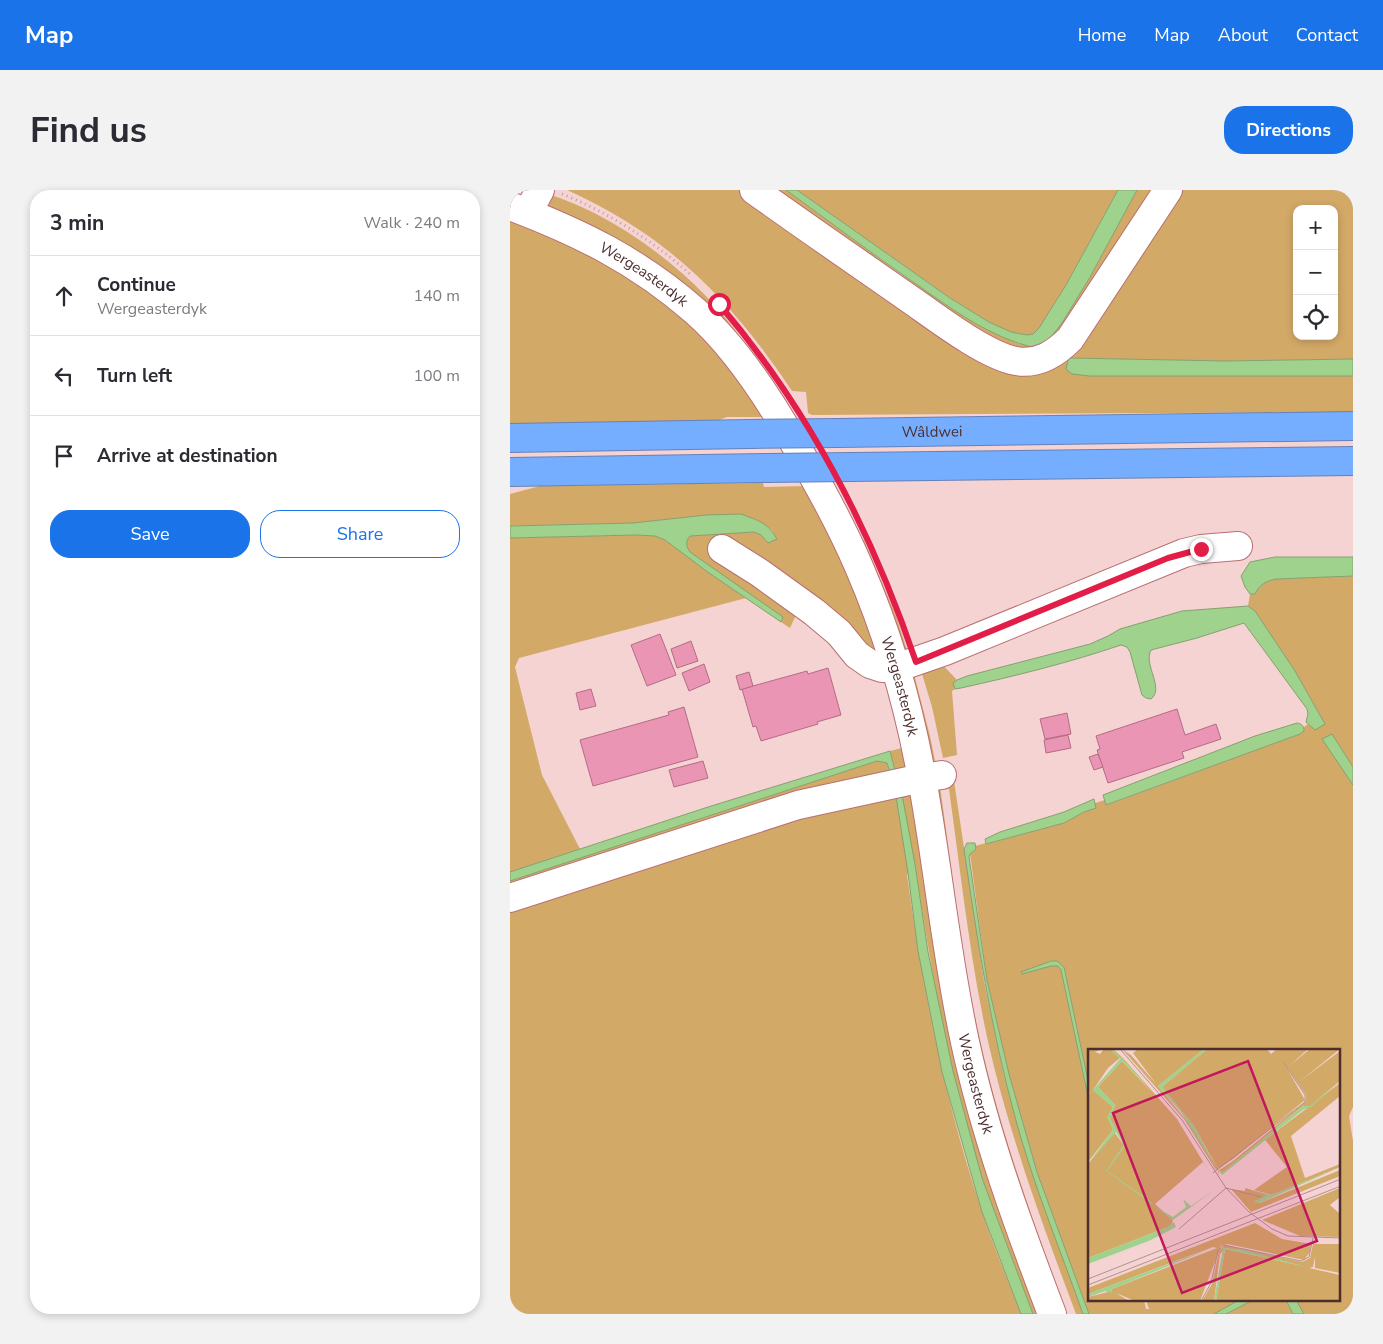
<!DOCTYPE html>
<meta charset="utf-8">
<style>
body{margin:0;font-family:"Nunito Sans",sans-serif;background:#f2f2f3;color:#2b2b33}
.controls{position:absolute;right:15px;top:15px;display:grid;overflow:hidden;border-radius:10px;box-shadow:0 2px 8px #0003}
.controls button{width:45px;height:45px;display:grid;place-items:center;padding:0;border:0;border-bottom:1px solid #e1e1e2;background:#fff;color:#2b2b33;font:25px sans-serif}
.stop{position:absolute;width:15px;height:15px;margin:-11px;border:4px solid #e11d48;border-radius:50%;background:#fff}
.stop.end{background:#e11d48;border-color:#fff;box-shadow:0 1px 5px #0008}
.list{margin:0;padding:0;list-style:none}
h2{display:flex;justify-content:space-between;align-items:center;height:65px;margin:0;padding:0 20px;font-size:21px}
h2 small{font-size:16px;font-weight:400;color:#7c7c81}
.list li{display:grid;grid-template-columns:32px 1fr auto;gap:15px;align-items:center;box-sizing:border-box;height:80px;padding:0 20px;border-top:1px solid #e1e1e2}
.list b{display:block;font-size:19px;white-space:nowrap}
.list p{margin:0;font-size:16px;white-space:nowrap;color:#7c7c81}
.list em{font-size:16px;font-style:normal;color:#7c7c81}
.actions{display:flex;gap:10px;padding:15px 20px}
.actions a{flex:1;padding:11px 0;border:1px solid #1a73e8;border-radius:20px;text-align:center;font-size:18px;color:#1a73e8}
.actions .main{background:#1a73e8;color:#fff}
.icon{flex:none;width:28px;height:28px;fill:none;stroke:currentColor;stroke-width:2;stroke-linecap:round;stroke-linejoin:round}
.map{position:relative;flex:none;width:843px;height:1124px;overflow:hidden;border-radius:20px}
header{display:flex;align-items:center;gap:30px;box-sizing:border-box;height:70px;padding:0 25px;background:#1a73e8;color:#fff}
header strong{font-size:24px}
nav{display:flex;gap:28px;margin-inline-start:auto;font-size:18px}
.intro{display:flex;align-items:center;justify-content:space-between;box-sizing:border-box;height:120px;padding:0 30px}
h1{margin:0;font-size:35px}
.button{padding:12px 22px;border-radius:20px;background:#1a73e8;color:#fff;font-size:18px;font-weight:700}
main{display:flex;gap:30px;padding:0 30px}
aside{flex:1;background:#fff;border-radius:20px;box-shadow:0 2px 8px #0003}
.map>svg:first-child{display:block}
.green{fill:#d3a968;fill-rule:evenodd}
.water{fill:#9fd28c;stroke:#86a070}
.building{fill:#ea95b3;stroke:#b46c85}
.lines{fill:none;stroke-linecap:round;stroke-linejoin:round}
.minor-casing{stroke:#ba6f72;stroke-width:30}
.highway-casing{stroke:#6781b6;stroke-width:30}
.path{stroke:#c2a0a0;stroke-width:3;stroke-dasharray:1 4;stroke-linecap:butt}
.minor{stroke:#fff;stroke-width:28}
.highway{stroke:#75aeff;stroke-width:28}
.highway-bridge-casing{stroke:#6781b6;stroke-width:30;stroke-linecap:butt}
.highway-bridge{stroke:#75aeff;stroke-width:28}
.route{stroke:#e11d48;stroke-width:6}
.labels{text-anchor:middle;dominant-baseline:central;stroke-width:4;stroke-linejoin:round;paint-order:stroke}
.street-label{font-size:15px;fill:#4d2d2e;stroke:#f7e5e5}
.inset-road{fill:none;stroke:#b29191;stroke-width:1}
.view{fill:#c2185b;fill-opacity:0.15;stroke:#c2185b;stroke-width:2.5}
.inset-edge{fill:none;stroke:#4d2d2e;stroke-width:2.5}
</style>
<header>
<strong>Map</strong>
<nav><a>Home</a><a>Map</a><a>About</a><a>Contact</a></nav>
</header>
<div class="intro"><h1>Find us</h1><a class="button">Directions</a></div>
<main>
<aside>
<h2>3 min<small>Walk · 240 m</small></h2>
<ul class="list">
<li><svg class="icon" aria-label="ahead" viewBox="0 0 24 24"><path d="M12 20V5M6 11l6-6 6 6"/></svg><div><b>Continue</b><p>Wergeasterdyk</p></div><em>140 m</em></li>
<li><svg class="icon" aria-label="left" viewBox="0 0 24 24"><path d="M17 20v-9H6M10 6l-5 5 5 5"/></svg><div><b>Turn left</b></div><em>100 m</em></li>
<li><svg class="icon" aria-label="arrive" viewBox="0 0 24 24"><path d="M6 21V4h12l-3 4 3 4H6"/></svg><div><b>Arrive at destination</b></div></li>
</ul>
<div class="actions"><a class="main">Save</a><a>Share</a></div>
</aside>
<div class="map">
<svg width="843" height="1124" viewBox="0 0 843 1124">
<rect width="100%" height="100%" fill="#f5d3d3"/>
<g class="green">
<path d="M 57,0 L 236,0 L 370,95 L 530,174 L 664,0 L 843,0 L 843,169 L 716,171 L 561,168 L 579,186 L 843,186 L 843,222 L 302,225 L 298,223 L 296,202 L 282,201 C 221,110 159,46 57,0 ZM 787,19 L 824,19 L 824,146 L 787,146 Z"/>
<polygon points="251,0 276,0 389,83 466,134 509,154 552,133 579,89 627,0 653,0 555,148 507,167"/>
<polygon points="287,0 608,0 556,95 529,138 523,144 517,145 501,142 479,132 440,108"/>
<path d="M 35,3 C 110,26 189,87 233,151 L 230,154 L 36,17 Z"/>
<path d="M 0,27 C 27,39 55,49 81,62 C 128,88 183,132 216,174 C 230,191 242,209 254,227 L 217,227 L 206,231 L 0,234 Z"/>
<path d="M 253,293 L 254,297 L 296,296 L 327,358 L 351,413 L 366,459 L 361,462 L 286,425 L 280,438 L 271,432 L 273,428 L 179,362 C 176,356 175,352 180,346 L 244,342 L 251,345 L 258,353 L 267,349 L 261,339 L 196,325 L 123,333 L 0,336 L 0,304 L 30,296 Z"/>
<polygon points="126,345 145,346 155,350 236,408 9,468 5,477 32,585 70,659 0,682 0,348"/>
<polygon points="354,350 386,426 399,466 395,469 352,351"/>
<path d="M 843,386 L 843,577 L 822,545 L 813,549 L 843,595 L 843,917 L 839,926 L 843,951 L 843,1124 L 794,1124 L 786,1110 L 829,1110 L 829,860 L 579,860 L 579,895 L 554,777 L 547,771 L 541,771 L 512,782 L 512,784 L 541,776 L 548,776 L 551,780 L 579,911 L 579,1110 L 634,1110 L 636,1119 L 639,1119 L 636,1110 L 729,1110 L 704,1124 L 579,1124 L 527,982 L 499,884 L 477,790 L 460,664 L 466,659 L 465,656 L 476,653 L 477,654 L 554,633 L 574,622 L 586,618 L 585,613 L 595,610 L 597,615 L 790,544 L 794,541 L 794,537 L 798,534 L 800,536 L 815,534 L 785,481 L 745,421 L 738,416 L 740,404 L 745,404 C 750,394 756,391 766,389 Z"/>
<polygon points="427,469 447,490 443,493 445,499 442,501 447,565 433,568 422,517 410,477"/>
<polygon points="404,484 420,546 427,580 424,580 400,487"/>
<polygon points="396,557 401,584 0,705 0,691 367,571 377,573 381,589 387,587 380,561"/>
<path d="M 444,591 L 474,791 L 494,886 L 522,983 L 573,1124 L 566,1124 C 532,1033 498,942 477,847 C 459,763 450,677 438,592 Z"/>
<path d="M 430,596 C 442,681 451,767 470,850 C 491,944 524,1034 557,1124 L 551,1124 L 503,991 L 458,821 L 427,597 Z"/>
<path d="M 403,597 L 531,1124 L 523,1124 C 506,1079 487,1035 472,989 C 439,886 421,780 405,674 L 397,685 C 413,799 435,912 472,1021 C 483,1056 498,1090 511,1124 L 0,1124 L 0,711 L 284,620 Z"/>
<polygon points="743,1110 776,1110 783,1124 716,1124"/>
</g>
<g class="water">
<path d="M 276,0 L 287,0 L 440,108 L 479,132 L 501,142 L 517,145 L 523,144 L 529,138 L 556,95 L 608,0 L 627,0 L 579,89 L 552,133 L 538,151 L 526,158 C 481,148 443,120 406,94 C 362,64 319,31 276,0 Z"/>
<polygon points="560,168 716,171 843,169 843,186 579,186 562,184 556,179 558,170"/>
<path d="M 231,324 C 249,331 257,332 267,349 L 258,353 L 251,345 L 244,342 L 180,346 C 175,352 176,356 180,362 L 273,427 L 271,432 L 199,383 L 155,350 L 145,346 L 126,345 L 0,348 L 0,336 L 123,333 L 196,325 Z"/>
<path d="M 765,367 L 843,367 L 843,386 L 766,389 C 756,391 750,394 745,404 L 740,404 L 735,397 L 731,386 L 740,372 Z"/>
<path d="M 738,416 L 745,421 L 785,481 L 815,534 L 805,540 L 796,532 L 798,524 L 797,519 L 734,433 L 687,448 L 641,460 C 633,475 655,498 641,509 L 636,508 L 632,505 L 620,462 L 617,457 L 611,455 C 558,473 505,486 451,498 L 445,499 L 443,493 L 447,490 L 457,486 L 580,454 L 598,446 L 610,439 L 672,421 Z"/>
<path d="M 787,533 C 792,534 794,536 794,541 L 790,544 L 596,615 L 593,605 L 745,546 Z"/>
<polygon points="822,544 843,577 843,595 812,549"/>
<polygon points="380,561 387,588 382,589 377,573 367,571 0,691 0,682 198,617"/>
<polygon points="391,599 405,674 418,762 443,881 472,988 523,1124 511,1124 472,1022 432,882 408,761 398,683 385,600"/>
<polygon points="584,609 586,618 574,622 554,633 476,654 475,649 490,642 554,622"/>
<path d="M 457,653 L 465,653 L 466,659 L 460,664 L 459,667 L 477,790 L 499,884 L 527,982 L 579,1124 L 573,1124 C 550,1059 523,994 505,927 C 481,839 467,749 454,659 Z"/>
<polygon points="541,771 547,771 554,777 579,895 579,911 551,780 548,776 541,776 512,784 511,782"/>
<polygon points="729,1110 743,1110 716,1124 704,1124"/>
<polygon points="776,1110 786,1110 794,1124 783,1124"/>
</g>
<g class="building">
<polygon points="150,444 166,485 137,496 121,455"/>
<polygon points="181,451 188,471 167,478 161,459"/>
<polygon points="194,474 200,492 179,501 172,483"/>
<polygon points="318,478 331,525 307,532 308,534 251,551 246,536 243,537 232,499 297,481 298,484"/>
<polygon points="239,482 243,496 230,500 226,486"/>
<polygon points="81,499 86,516 70,520 66,503"/>
<polygon points="174,517 188,567 83,596 70,550 159,525 158,522"/>
<polygon points="667,519 675,545 706,534 711,549 672,562 674,568 598,593 587,560 590,559 586,546"/>
<polygon points="557,523 561,544 535,549 530,529"/>
<polygon points="558,545 561,558 536,563 534,550"/>
<polygon points="588,564 593,577 584,580 579,567"/>
<polygon points="193,571 198,588 164,597 159,580"/>
</g>
<g class="lines">
<defs>
<g id="minor">
<path d="M 244,0 C 297,38 351,75 404,112 C 428,129 477,166 506,171 C 528,175 545,164 560,149 L 658,0"/>
<path id="s1" d="M 0,16 C 71,43 128,71 185,121 C 225,156 260,210 286,256 C 309,295 331,335 349,377 C 378,444 399,516 412,589 C 428,676 436,765 455,852 C 475,945 508,1035 542,1124"/>
<polyline points="18,22 30,0"/>
<polyline points="212,359 250,383 304,422 329,443 347,465 360,474 372,478 386,478 435,461 674,363 691,359 728,356"/>
<polyline points="0,708 288,615 412,588 432,585"/>
</g>
<g id="highway">
<path id="s2" d="M 328,243 L 843,236"/>
<polyline points="0,248 240,244"/>
<polyline points="341,277 843,271"/>
<polyline points="0,282 257,278"/>
</g>
</defs>
<use href="#minor" class="minor-casing"/>
<use href="#highway" class="highway-casing"/>
<path class="path" d="M 52,4 C 99,23 142,50 180,84"/>
<use href="#minor" class="minor"/>
<use href="#highway" class="highway"/>
<defs>
<g id="highway-bridge">
<polyline points="240,244 328,243"/>
<polyline points="257,278 341,277"/>
</g>
</defs>
<use href="#highway-bridge" class="highway-bridge-casing"/>
<use href="#highway-bridge" class="highway-bridge"/>
</g>
<g class="lines">
<path class="route" d="M 209,114 C 298,218 362,342 406,472 L 658,368 L 691,359"/>
</g>
<g class="labels">
<g class="street-label">
<text stroke="none"><textPath href="#s1" startOffset="151">Wergeasterdyk</textPath></text>
<text stroke="none"><textPath href="#s2" startOffset="94">Wâldwei</textPath></text>
<text stroke="none"><textPath href="#s1" startOffset="646">Wergeasterdyk</textPath></text>
<text stroke="none"><textPath href="#s1" startOffset="1051">Wergeasterdyk</textPath></text>
</g>
</g>
<g transform="translate(578 859)">
<rect width="252" height="252" fill="#f5d3d3"/>
<path d="M 0,0 L 14,0 L 7,3 L 12,5 L 16,0 L 25,0 L 35,9 L 89,70 L 122,124 L 115,113 L 67,155 L 85,171 L 83,177 L 0,209 L 0,115 L 26,83 L 36,96 L 22,116 L 37,95 L 22,70 L 27,56 L 10,38 L 34,12 L 63,42 L 33,8 L 20,19 L 5,41 L 25,58 L 20,68 L 25,81 L 0,113 L 0,44 L 3,43 L 0,43 ZM 34,0 L 43,6 L 68,35 L 45,4 L 50,0 L 116,0 L 70,37 L 104,78 L 130,120 L 106,77 L 74,38 L 119,0 L 179,0 L 183,5 L 189,0 L 220,0 L 201,17 L 222,0 L 252,0 L 211,33 L 252,2 L 252,32 L 222,57 L 215,57 L 135,123 L 131,122 L 131,127 L 130,122 L 145,112 L 218,52 L 218,46 L 196,14 L 217,51 L 145,110 L 128,121 L 96,70 ZM 252,34 L 252,47 L 203,87 L 217,129 L 252,115 L 252,118 L 184,146 L 166,141 L 199,118 L 177,91 ZM 252,121 L 252,127 L 163,163 L 143,140 L 157,142 L 157,139 L 178,145 L 179,148 L 168,152 L 172,154 ZM 252,139 L 252,148 L 242,156 L 252,165 L 252,188 L 212,187 L 174,171 ZM 167,174 L 194,190 L 223,195 L 222,203 L 216,211 L 139,195 L 133,197 L 112,252 L 47,252 L 28,244 L 41,252 L 0,252 L 0,248 L 24,242 L 24,240 L 129,199 L 125,198 L 0,245 L 0,239 ZM 225,195 L 252,195 L 252,224 L 227,219 L 227,208 L 225,218 L 221,219 L 252,226 L 252,252 L 128,252 L 137,200 L 219,218 L 138,199 L 132,205 L 126,252 L 114,252 L 124,235 L 131,202 L 137,196 L 214,213 L 222,209 Z" fill="#d3a968"/>
<path d="M 22,0 L 24,0 L 35,10 L 64,42 L 34,12 L 10,38 L 27,56 L 22,70 L 38,96 L 19,122 L 65,154 L 64,155 L 18,122 L 36,96 L 28,83 L 0,115 L 25,81 L 19,68 L 25,58 L 5,41 L 32,10 ZM 116,0 L 119,0 L 74,38 L 106,77 L 129,120 L 93,63 L 70,37 ZM 252,32 L 223,58 L 216,60 L 134,126 L 131,122 L 135,123 L 215,57 L 222,57 ZM 252,118 L 172,154 L 165,153 L 179,146 L 159,140 L 184,146 ZM 128,140 L 85,171 L 66,157 L 85,168 L 98,158 L 95,150 L 103,157 ZM 86,173 L 88,178 L 63,191 L 0,215 L 0,209 L 78,179 ZM 129,197 L 24,240 L 23,244 L 17,242 L 0,248 L 0,245 ZM 135,199 L 152,200 L 219,218 L 137,200 L 128,252 L 126,252 Z" fill="#9fd28c"/>
<path class="inset-road" d="M 32,0 L 94,71 L 138,139 L 161,163 L 184,180 L 200,187 L 253,189M 125,124 L 217,53 L 217,46 L 196,14M 91,180 L 138,139 L 173,148M 0,230 L 253,130M 0,236 L 253,137M 113,252 L 123,234 L 130,202 L 136,196 L 213,212 L 221,208 L 225,189"/>
<path class="view" d="M 160,12 L 229,192 L 94,244 L 25,64 Z"/>
<rect width="252" height="252" class="inset-edge"/>
</g>
</svg>
<div class="controls">
<button>+</button>
<button>−</button>
<button><svg class="icon" aria-label="locate" viewBox="0 0 24 24"><circle cx="12" cy="12" r="6"/><path d="M12 2v4M12 18v4M2 12h4M18 12h4"/></svg></button>
</div>
<div class="stop" style="left:209px;top:114px"></div>
<div class="stop end" style="left:691px;top:359px"></div>
</div>
</main>
